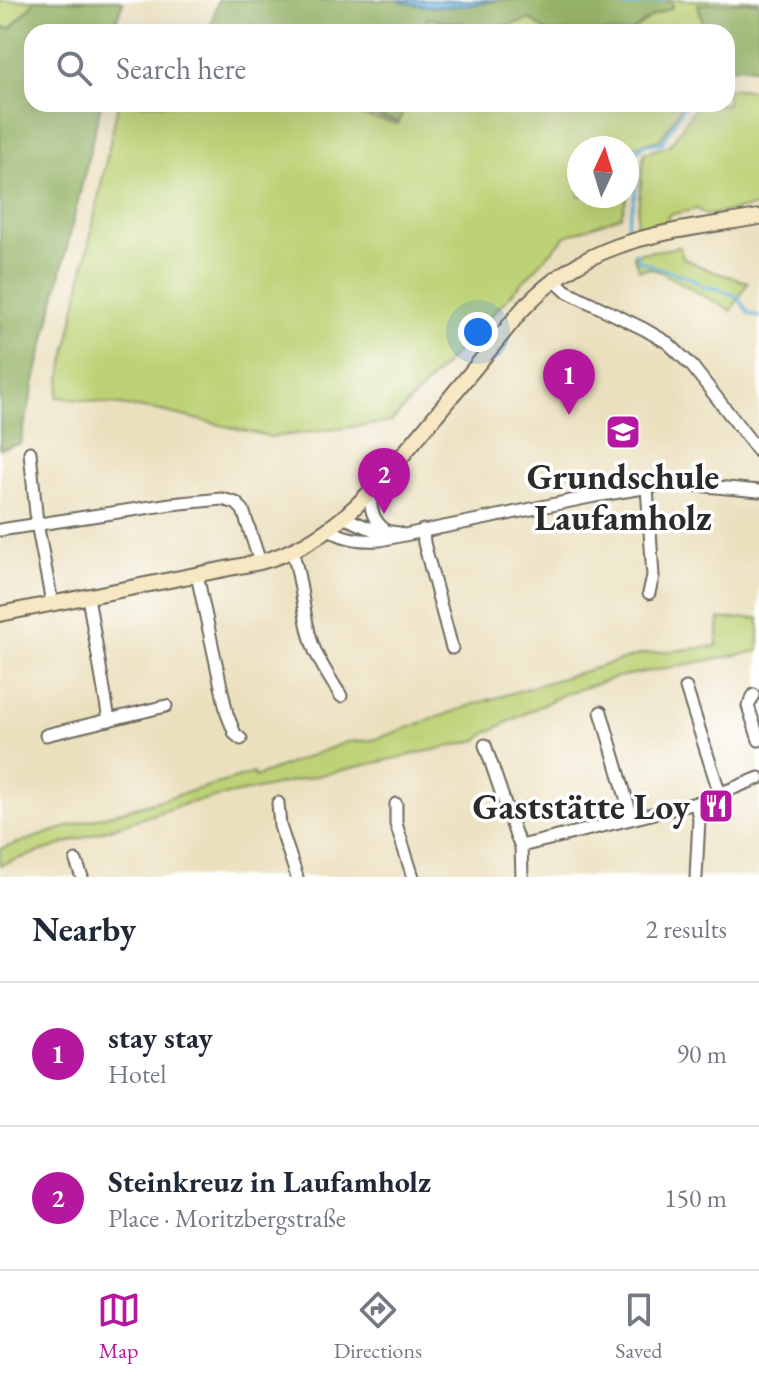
<!DOCTYPE html>
<meta charset="utf-8">
<style>
body{margin:0;font-family:"EB Garamond",serif;background:#f2f2f3;color:#1f2937}
.compass{position:absolute;left:567px;top:136px;width:72px;height:72px;border-radius:50%;background:#fff;box-shadow:0 8px 32px #0002;rotate:4deg}
.you{position:absolute;left:478px;top:332px;width:28px;height:28px;margin:-20px;border:6px solid #fff;border-radius:50%;background:#1a73e8;box-shadow:0 0 0 12px #1a73e833}
.badge{display:grid;place-items:center;width:52px;height:52px;border-radius:50%;background:#b5179e;color:#fff;font-size:26px;font-weight:700}
.pin{position:absolute;translate:-50% -66px;filter:drop-shadow(0 2px 4px #0008)}
.pin::after{content:'';position:absolute;top:42px;width:28px;height:24px;background:inherit;clip-path:polygon(0 0,100% 0,50% 100%)}
.list{margin:0;padding:0;list-style:none}
h2{display:flex;justify-content:space-between;align-items:center;height:104px;margin:0;padding:0 32px;font-size:34px}
h2 small{font-size:26px;font-weight:400;color:#747a83}
.list li{display:grid;grid-template-columns:52px 1fr auto;gap:24px;align-items:center;box-sizing:border-box;height:144px;padding:0 32px;border-top:2px solid #e0e1e3}
.list b{display:block;font-size:30px;white-space:nowrap}
.list p{margin:0;font-size:26px;white-space:nowrap;color:#747a83}
.list em{font-size:26px;font-style:normal;color:#747a83}
.icon{flex:none;width:44px;height:44px;fill:none;stroke:currentColor;stroke-width:2;stroke-linecap:round;stroke-linejoin:round}
.map{position:relative;flex:none;width:759px;height:877px;overflow:hidden}
.search{position:absolute;background:#fff;box-shadow:0 8px 32px #0002;left:24px;right:24px;top:24px;height:88px;display:flex;align-items:center;gap:20px;box-sizing:border-box;padding:0 28px;border-radius:24px;color:#747a83;font-size:30px}
.sheet{height:392px;background:#fff}
nav{display:flex;justify-content:space-around;align-items:center;box-sizing:border-box;height:112px;border-top:2px solid #e0e1e3;background:#fff;font-size:22px;color:#747a83}
nav a{display:grid;justify-items:center;gap:4px}
nav .on{color:#b5179e}
.map>svg:first-child{display:block}
.green{fill:#bdd276;stroke:#747e50;stroke-width:2;fill-rule:evenodd}
.forest{fill:#96b467;stroke:#607049;stroke-width:2}
.water{fill:#64b1dd;stroke:#486e84;stroke-width:2}
.lines{fill:none;stroke-linecap:round;stroke-linejoin:round}
.stream{stroke:#64b1dd;stroke-width:3}
.street-casing{stroke:#6e6a5e;stroke-width:15}
.secondary-casing{stroke:#6e6a5e;stroke-width:18}
.street{stroke:#fff;stroke-width:11}
.secondary{stroke:#f7e8c3;stroke-width:14}
.labels{text-anchor:middle;dominant-baseline:central;stroke-width:7;stroke-linejoin:round;paint-order:stroke}
.poi-label{font-size:36px;font-weight:bold;fill:#2b2b2b;stroke:#fff}
</style>
<div class="map">
<svg width="759" height="877" viewBox="0 0 759 877">
<rect width="100%" height="100%" fill="#fff"/>
<filter id="ink" filterUnits="userSpaceOnUse"><feTurbulence type="fractalNoise" baseFrequency=".0125" numOctaves="2"/><feDisplacementMap in="SourceGraphic" scale="16" xChannelSelector="R" yChannelSelector="G"/><feConvolveMatrix kernelMatrix="1 2 1 2 8 2 1 2 1" color-interpolation-filters="sRGB"/></filter>
<filter id="wash" filterUnits="userSpaceOnUse"><feTurbulence type="fractalNoise" baseFrequency=".006" numOctaves="4" result="noise"/><feDisplacementMap in="SourceGraphic" scale="32" xChannelSelector="R" yChannelSelector="G"/><feGaussianBlur stdDeviation="1.8" result="paint"/><feColorMatrix in="noise" values="0 0 0 0 0 0 0 0 0 0 0 0 0 0 0 0 0 1.4 0 .05"/><feComposite in="paint" operator="in"/></filter>
<g filter="url(#wash)">
<rect width="100%" height="100%" fill="#ebe0be"/>
<g class="green">
<polygon points="0,0 36,0 10,29 0,26"/>
<polygon points="671,0 759,0 759,2 698,4 705,32 631,32 653,16 673,7"/>
<polygon points="426,18 491,29 531,19 547,32 424,32"/>
<polygon points="727,88 759,91 759,206 706,215 697,209 668,215 668,222 636,228 644,153 670,145 698,104 727,104"/>
<path d="M 118,104 L 311,104 L 398,124 L 405,104 L 683,104 L 660,140 L 627,148 L 632,180 L 621,216 L 566,236 L 391,422 L 272,437 L 157,410 L 57,397 ZM 579,148 L 627,148 L 627,196 L 579,196 Z"/>
<polygon points="680,247 683,258 711,271 748,282 731,311 661,272 649,268 639,270 633,254"/>
<polygon points="759,618 759,651 618,677 564,694 488,732 478,740 258,789 188,803 0,865 0,849 70,826 254,773 255,777 346,742 373,740 475,704 642,654 717,646 719,619"/>
</g>
<g class="forest">
<polygon points="36,0 119,0 123,2 112,32 32,32 32,104 101,104 20,444 0,449 0,26 10,29"/>
<polygon points="218,0 397,0 440,6 471,5 498,0 619,0 624,1 671,0 673,7 653,16 631,32 547,32 531,19 491,29 427,18 424,32 209,32"/>
<polygon points="759,2 759,69 740,66 727,69 727,32 705,32 698,4"/>
<polygon points="332,104 405,104 399,122"/>
</g>
<path class="water" d="M 397,0 L 498,0 C 466,7 429,11 397,0 Z"/>
<g class="lines">
<g class="stream">
<polyline points="597,0 627,7 664,0"/>
<path d="M 628,227 C 627,219 630,215 632,207 C 636,189 640,170 631,153 L 640,149 L 642,145 L 662,143 L 685,104"/>
<polyline points="636,253 639,261 691,278 703,287 716,288 738,297 748,313 759,317"/>
</g>
</g>
</g>
<g filter="url(#ink)">
<g class="lines">
<defs>
<g id="street">
<polyline points="554,280 566,291 644,329 668,343 692,366 759,452"/>
<polyline points="30,452 37,523 52,603"/>
<polyline points="647,487 653,576 649,593"/>
<path d="M 370,492 C 370,509 373,521 386,531"/>
<polyline points="345,518 374,530 399,533"/>
<path d="M 330,529 C 344,540 363,541 380,540 L 595,496 L 674,483 L 759,491"/>
<polyline points="0,530 171,504 222,499 236,503 243,510 260,562"/>
<polyline points="423,530 424,543 452,648"/>
<path d="M 292,551 C 303,582 302,615 313,646 C 320,664 331,680 341,696"/>
<polyline points="197,575 227,714 235,734 241,739"/>
<polyline points="88,597 109,720"/>
<polyline points="686,688 720,794"/>
<polyline points="754,695 748,706 759,740"/>
<polyline points="601,712 632,818"/>
<polyline points="46,735 166,706"/>
<polyline points="485,745 516,836 521,846 522,877"/>
<polyline points="278,803 280,826 297,877"/>
<polyline points="396,804 396,824 413,877"/>
<polyline points="521,846 696,803 759,778"/>
<polyline points="76,861 82,877"/>
<polyline points="696,877 699,819 696,803"/>
</g>
<path id="secondary" d="M 0,614 L 260,562 C 336,542 379,483 427,426 C 458,388 490,350 520,312 C 588,236 665,233 759,217"/>
</defs>
<use href="#street" class="street-casing"/>
<use href="#secondary" class="secondary-casing"/>
<use href="#street" class="street"/>
<use href="#secondary" class="secondary"/>
</g>
</g>
<defs>
<symbol id="school-square" viewBox="-11 -11 22 22"><rect x="-9" y="-9" width="18" height="18" rx="4" fill="#b5179e" stroke="#fff"/><path d="M0-5L7-2L0 1L-7-2ZM-4 1L0 2.5L4 1V4Q0 6-4 4Z" fill="#fff"/></symbol>
<symbol id="restaurant-square" viewBox="-11 -11 22 22"><rect x="-9" y="-9" width="18" height="18" rx="4" fill="#b5179e" stroke="#fff"/><path d="M-5-6h1v4h1v-4h1v4h1v-4h1v5L-1.5 .5V6h-2V.5L-5-1ZM5-6V6H3V1.5H1.5Q1.5-4 5-6Z" fill="#fff"/></symbol>
</defs>
<g fill-rule="evenodd">
<use href="#school-square" x="603" y="412" width="40" height="40"/>
<use href="#restaurant-square" x="696" y="786" width="40" height="40"/>
</g>
<g class="labels">
<g class="poi-label">
<text x="623" y="476">Grundschule<tspan x="623" dy="41">Laufamholz</tspan></text>
<text x="690" y="806" text-anchor="end">Gaststätte Loy</text>
</g>
</g>
</svg>
<svg class="compass" viewBox="-18 -18 36 36"><path d="M0-13l5 13h-10z" fill="#e53935"/><path d="M0 13l5-13h-10z" fill="#747a83"/></svg>
<div class="you"></div>
<div class="pin badge" style="left:569px;top:415px">1</div>
<div class="pin badge" style="left:384px;top:514px">2</div>
<div class="search"><svg class="icon" aria-label="search" viewBox="0 0 24 24"><circle cx="10" cy="10" r="6"/><path d="M15 15l6 6"/></svg>Search here</div>
</div>
<section class="sheet">
<h2>Nearby<small>2 results</small></h2>
<ul class="list">
<li><span class="badge">1</span><div><b>stay stay</b><p>Hotel</p></div><em>90 m</em></li>
<li><span class="badge">2</span><div><b>Steinkreuz in Laufamholz</b><p>Place · Moritzbergstraße</p></div><em>150 m</em></li>
</ul>
</section>
<nav>
<a class="on"><svg class="icon" aria-label="map" viewBox="0 0 24 24"><path d="M3 6l6-2 6 2 6-2v14l-6 2-6-2-6 2zM9 4v14M15 6v14"/></svg>Map</a>
<a><svg class="icon" aria-label="directions" viewBox="0 0 24 24"><path d="M12 3l9 9-9 9-9-9zM9 14v-3h6M13 9l2 2-2 2"/></svg>Directions</a>
<a><svg class="icon" aria-label="saved" viewBox="0 0 24 24"><path d="M7 4h10v16l-5-4-5 4z"/></svg>Saved</a>
</nav>
